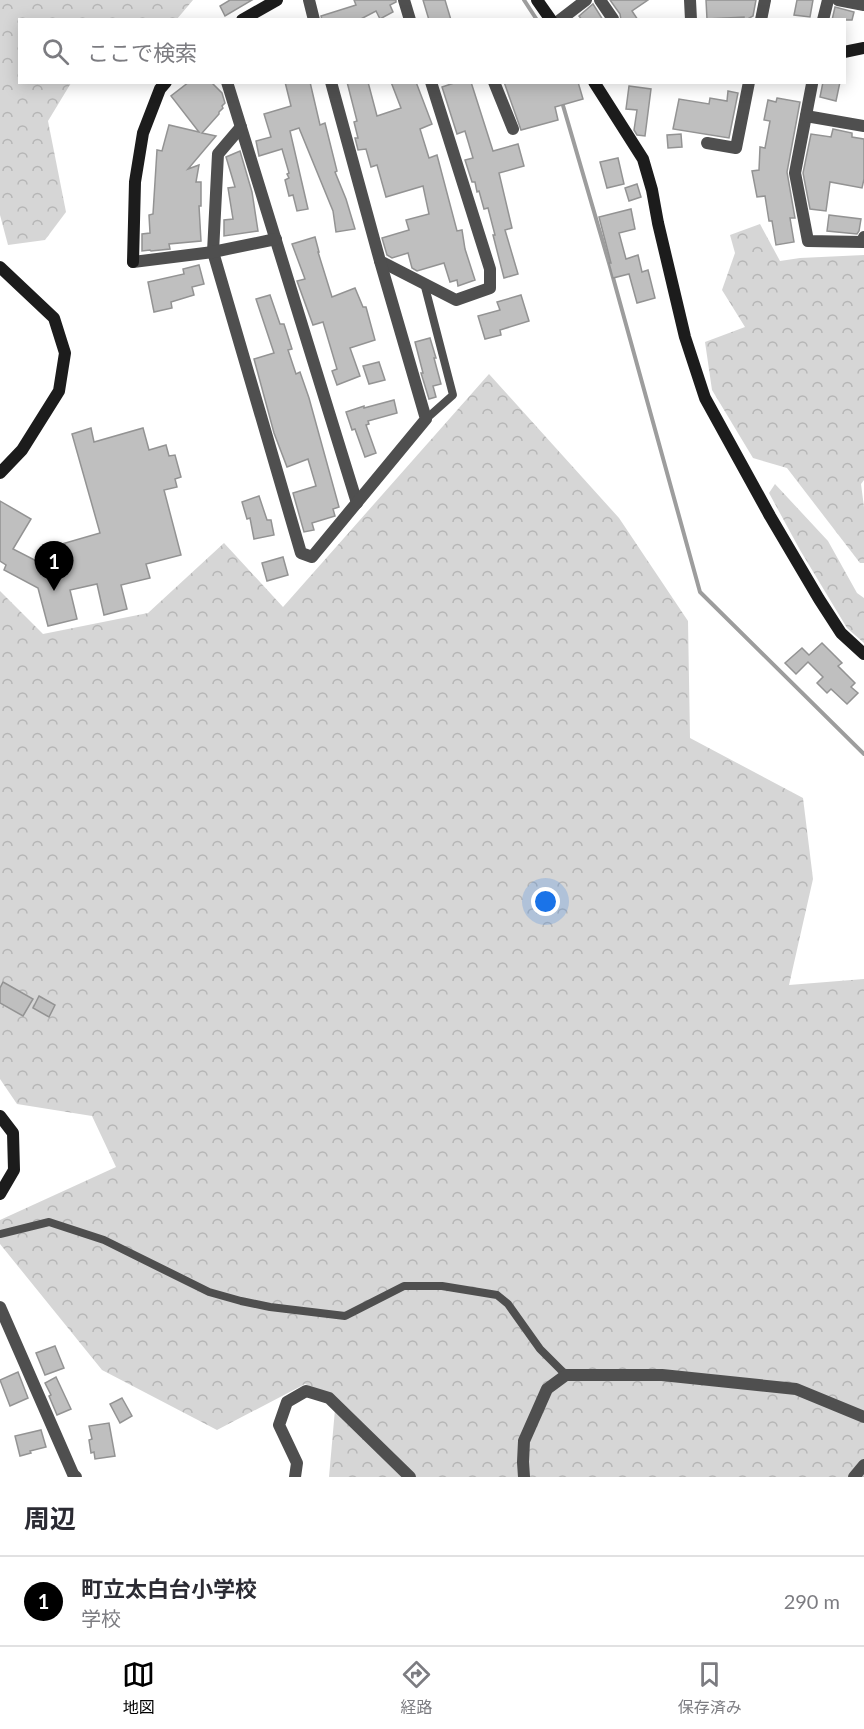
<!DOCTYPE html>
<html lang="ja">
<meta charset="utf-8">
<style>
body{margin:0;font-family:Lato,"Noto Sans JP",sans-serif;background:#f7f7f7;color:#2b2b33}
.you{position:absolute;left:546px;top:902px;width:21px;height:21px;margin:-15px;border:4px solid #fff;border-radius:50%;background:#1a73e8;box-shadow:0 0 0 9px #1a73e833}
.badge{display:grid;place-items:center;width:39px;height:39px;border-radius:50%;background:#000;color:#fff;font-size:20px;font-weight:700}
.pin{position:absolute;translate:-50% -50px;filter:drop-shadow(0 2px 3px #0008)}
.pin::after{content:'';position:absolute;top:32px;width:21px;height:18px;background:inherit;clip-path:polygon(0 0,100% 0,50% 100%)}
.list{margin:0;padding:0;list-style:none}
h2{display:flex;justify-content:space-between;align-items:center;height:78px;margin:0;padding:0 24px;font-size:26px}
h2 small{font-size:20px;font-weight:400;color:#7c7c81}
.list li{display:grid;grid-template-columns:39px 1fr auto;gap:18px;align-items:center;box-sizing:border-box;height:90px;padding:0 24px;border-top:2px solid #e1e1e2}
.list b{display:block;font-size:22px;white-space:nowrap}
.list p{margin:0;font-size:20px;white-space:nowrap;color:#7c7c81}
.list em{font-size:20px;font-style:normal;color:#7c7c81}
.icon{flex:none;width:33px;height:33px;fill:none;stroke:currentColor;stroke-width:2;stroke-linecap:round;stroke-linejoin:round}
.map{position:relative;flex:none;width:864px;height:1477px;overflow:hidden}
.search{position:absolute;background:#fff;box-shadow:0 3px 15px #0003;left:18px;right:18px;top:18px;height:66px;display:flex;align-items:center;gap:15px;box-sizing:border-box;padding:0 21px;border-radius:0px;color:#7c7c81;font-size:22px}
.sheet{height:168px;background:#fff}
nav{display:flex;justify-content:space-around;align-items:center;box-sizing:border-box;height:84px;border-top:2px solid #e1e1e2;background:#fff;font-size:16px;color:#7c7c81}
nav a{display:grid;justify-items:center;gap:3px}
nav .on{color:#000}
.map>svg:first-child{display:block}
.forest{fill:url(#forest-crowns)}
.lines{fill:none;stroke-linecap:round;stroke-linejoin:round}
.stream{stroke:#9d9d9d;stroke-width:4}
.building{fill:#bfbfbf;stroke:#939393;stroke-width:1.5}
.lane{stroke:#4f4f4f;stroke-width:8}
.street{stroke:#4f4f4f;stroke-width:12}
.secondary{stroke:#1c1c1c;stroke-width:12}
</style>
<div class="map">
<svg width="864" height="1477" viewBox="0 0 864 1477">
<defs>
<pattern id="forest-crowns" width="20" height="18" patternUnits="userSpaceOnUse" patternTransform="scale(1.5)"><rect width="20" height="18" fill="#d6d6d6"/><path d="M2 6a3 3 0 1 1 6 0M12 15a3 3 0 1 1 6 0" fill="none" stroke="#b6b6b6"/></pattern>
</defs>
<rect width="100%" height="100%" fill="#fff"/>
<g class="forest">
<polygon points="0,0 193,0 177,19 20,20 20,82 71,83 48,121 66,212 45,240 8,245 0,215"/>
<polygon points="760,224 780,261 800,258 864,255 864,480 861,484 864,507 864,563 860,563 787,468 753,458 712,390 705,342 745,327 722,290 735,253 730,235"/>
<polygon points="489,374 619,518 688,621 690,738 803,798 813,879 789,985 864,979 864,1477 329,1477 336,1398 305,1384 217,1430 102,1370 0,1244 0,1220 116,1167 92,1116 17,1104 0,1079 0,591 43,634 148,613 224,543 283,607"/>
<polygon points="775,484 828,541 857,593 864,598 864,643 847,628 800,550 769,493"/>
</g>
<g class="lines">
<g class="stream">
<polyline points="524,0 537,20"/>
<polyline points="562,102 609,263 700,592 864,754"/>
</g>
</g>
<g class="building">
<polygon points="230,0 252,0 225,16 220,6"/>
<polygon points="354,0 396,0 396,2 390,5 393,12 380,19 376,11 359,20 322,20 321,16 356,5"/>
<polygon points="423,0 445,0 451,20 429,20"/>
<polygon points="610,0 648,0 632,11 638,20 621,20 620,14"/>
<polygon points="706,0 756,0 753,16 746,20 744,20 744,17 707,19"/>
<polygon points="797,0 813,0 810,17 794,15"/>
<polygon points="593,4 603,20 582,20 579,16"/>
<polygon points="835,7 854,12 852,20 832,20"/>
<polygon points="189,82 211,82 222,93 225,103 222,106 223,108 219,112 219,114 202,133 216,136 188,169 199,165 196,182 201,182 201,206 199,206 201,241 169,244 170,249 151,251 150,250 142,251 142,234 150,233 149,215 153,214 157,150 162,151 169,125 199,132 171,96"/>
<polygon points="285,82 310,82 320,125 325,123 337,171 335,172 346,199 355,229 336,232 333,211 299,128 290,131 308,209 297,211 293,195 289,196 285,180 289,178 287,174 289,173 282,149 259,156 256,141 271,137 264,114 291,106"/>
<polygon points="347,82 368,82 377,116 401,108 391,82 416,82 432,124 420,129 429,158 437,155 457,231 462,230 465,249 475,280 458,286 457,280 450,282 444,263 417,271 412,268 408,253 392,258 387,255 382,238 409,230 406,220 429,214 423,186 386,197 377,165 371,167 366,149 358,150 355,138 358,138 354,122 357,121"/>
<polygon points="457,82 471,82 493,151 518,144 524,166 499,173 512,228 505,230 518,274 504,278 493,235 495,235 488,208 484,209 479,191 477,192 475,182 472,182 465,160 473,158 465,131 457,134 442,87"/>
<polygon points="504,82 578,82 583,99 555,107 558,120 521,130"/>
<polygon points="823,82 840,82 836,101 820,97"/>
<polygon points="629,86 651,89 645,136 637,135 634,130 637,110 626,109"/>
<polygon points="728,91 738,93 729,138 673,129 679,99 709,104 710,98 727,101"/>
<polygon points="777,98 800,102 787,172 795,218 790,218 794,242 776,245 772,221 769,221 765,196 757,197 752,171 759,170 760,147 765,148 770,121 764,120 768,100 776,102"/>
<polygon points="833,129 852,133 852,137 864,139 864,179 862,188 830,182 826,211 810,209 803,173 811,134 831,137"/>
<polygon points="681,134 682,147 668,148 667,135"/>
<polygon points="240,151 252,192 258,231 224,236 224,220 233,219 228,188 235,187 226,157"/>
<polygon points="618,158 624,184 607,188 600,162"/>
<polygon points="637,184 641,197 629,201 625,188"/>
<polygon points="631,209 635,229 619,233 626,259 638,255 642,272 648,270 655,298 637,303 629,274 613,278 609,263 611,263 599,217"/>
<polygon points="829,215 861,219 859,231 857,234 827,231"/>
<polygon points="315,237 319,252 318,252 332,297 355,288 363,307 366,307 375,340 350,348 360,376 337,385 332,371 337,369 323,322 313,325 297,281 305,279 292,244"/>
<polygon points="199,265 204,284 192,287 194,295 171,302 172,308 154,312 148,282 184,274 183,269"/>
<polygon points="270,295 280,324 284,324 292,349 288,350 296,374 300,372 309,398 339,507 333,509 335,516 312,523 314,530 304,532 293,493 316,486 308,459 287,467 274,433 254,359 274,353 256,299"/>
<polygon points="521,295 529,321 500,330 501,335 485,339 478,316 500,310 497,302"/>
<polygon points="430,338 436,358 434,358 441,384 433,386 436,397 429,399 421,373 423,373 415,342"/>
<polygon points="379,362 385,380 369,384 363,366"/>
<polygon points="394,400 397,413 368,421 369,424 366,425 376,453 365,457 355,429 352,430 346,412 364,406 364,408"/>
<polygon points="91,428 94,442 143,428 149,450 166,445 169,456 175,455 181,477 175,479 177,487 164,490 181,555 146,564 150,578 121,585 127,609 104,615 97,584 70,590 77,619 48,626 38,588 4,570 6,565 0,561 0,501 31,519 13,549 54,570 48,548 100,533 72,434"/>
<polygon points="259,496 267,520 271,520 274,535 254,539 250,518 247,519 242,502"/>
<polygon points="283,557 288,575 267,581 262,563"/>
<polygon points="822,643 842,663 838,666 855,683 851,687 858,693 847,704 831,689 827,693 817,683 823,677 808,662 796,674 785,663 802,648 809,655"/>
<polygon points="3,982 33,999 23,1016 0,1003 0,988"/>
<polygon points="39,996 55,1005 49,1017 33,1008"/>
<polygon points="55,1346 64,1368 45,1375 36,1353"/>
<polygon points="18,1372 28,1398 10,1406 0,1380"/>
<polygon points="56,1377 71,1409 57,1415 49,1396 51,1395 45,1383"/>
<polygon points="122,1398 132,1416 120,1423 110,1404"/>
<polygon points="109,1423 115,1456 95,1459 94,1452 91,1453 89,1440 92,1439 89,1426"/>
<polygon points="41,1430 46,1447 30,1451 31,1453 20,1456 15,1436"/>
</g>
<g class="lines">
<g class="lane">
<polyline points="424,283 453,395 426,419"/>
<polyline points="0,1234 49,1222 104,1240 209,1292 241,1301 270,1307 345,1316 404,1286 442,1286 497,1295 508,1304 540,1349 566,1375"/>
</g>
<g class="street">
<polyline points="309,0 314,20"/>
<polyline points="404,0 410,20"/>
<polyline points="600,0 613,19"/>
<polyline points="690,0 691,20"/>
<polyline points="838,0 864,5"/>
<polyline points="560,20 586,0"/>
<polyline points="761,20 765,0"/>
<polyline points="823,20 828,0"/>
<polyline points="227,82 357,503"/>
<polyline points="331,82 380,261 456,300 490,288 490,269 431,82"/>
<polyline points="494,82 513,129"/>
<polyline points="812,84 795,173 808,241 863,242 864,237"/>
<polyline points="806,116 864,126"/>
<polyline points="241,127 218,154 213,252 301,553 312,557 426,419 380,261"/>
<polyline points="707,143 736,148 749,82"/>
<polyline points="133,262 213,252 276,239"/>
<polyline points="0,1307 73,1474 76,1477"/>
<polyline points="295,1477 297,1463 279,1425 287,1402 306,1391 329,1398 410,1477"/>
<polyline points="524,1477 523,1462 524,1441 547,1389 566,1375 662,1375 796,1389 864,1417"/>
<polyline points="854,1477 864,1465"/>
</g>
<g class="secondary">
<polyline points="537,0 551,20"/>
<polyline points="242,20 277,0"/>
<polyline points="844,52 864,48"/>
<polyline points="594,82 643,159 652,190 658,223 685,337 705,398 770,516 819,599 841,633 864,654"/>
<polyline points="133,262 135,182 143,133 160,89 166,82"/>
<polyline points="0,267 54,318 65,353 59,391 22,450 0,473"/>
<polyline points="0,1116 13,1133 14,1170 0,1194"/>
</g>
</g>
</svg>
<div class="you"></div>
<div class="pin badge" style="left:54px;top:591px">1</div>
<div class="search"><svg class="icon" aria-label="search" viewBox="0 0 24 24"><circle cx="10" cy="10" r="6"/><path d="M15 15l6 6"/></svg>ここで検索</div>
</div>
<section class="sheet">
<h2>周辺<small></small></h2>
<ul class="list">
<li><span class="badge">1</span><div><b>町立太白台小学校</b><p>学校</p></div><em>290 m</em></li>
</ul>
</section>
<nav>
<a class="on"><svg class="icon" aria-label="map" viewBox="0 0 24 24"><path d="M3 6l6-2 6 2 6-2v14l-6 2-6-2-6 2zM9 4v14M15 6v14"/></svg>地図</a>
<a><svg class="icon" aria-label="directions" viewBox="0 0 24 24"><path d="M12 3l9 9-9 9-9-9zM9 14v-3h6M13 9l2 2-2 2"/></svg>経路</a>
<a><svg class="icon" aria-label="saved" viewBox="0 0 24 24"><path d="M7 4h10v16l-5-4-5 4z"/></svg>保存済み</a>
</nav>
